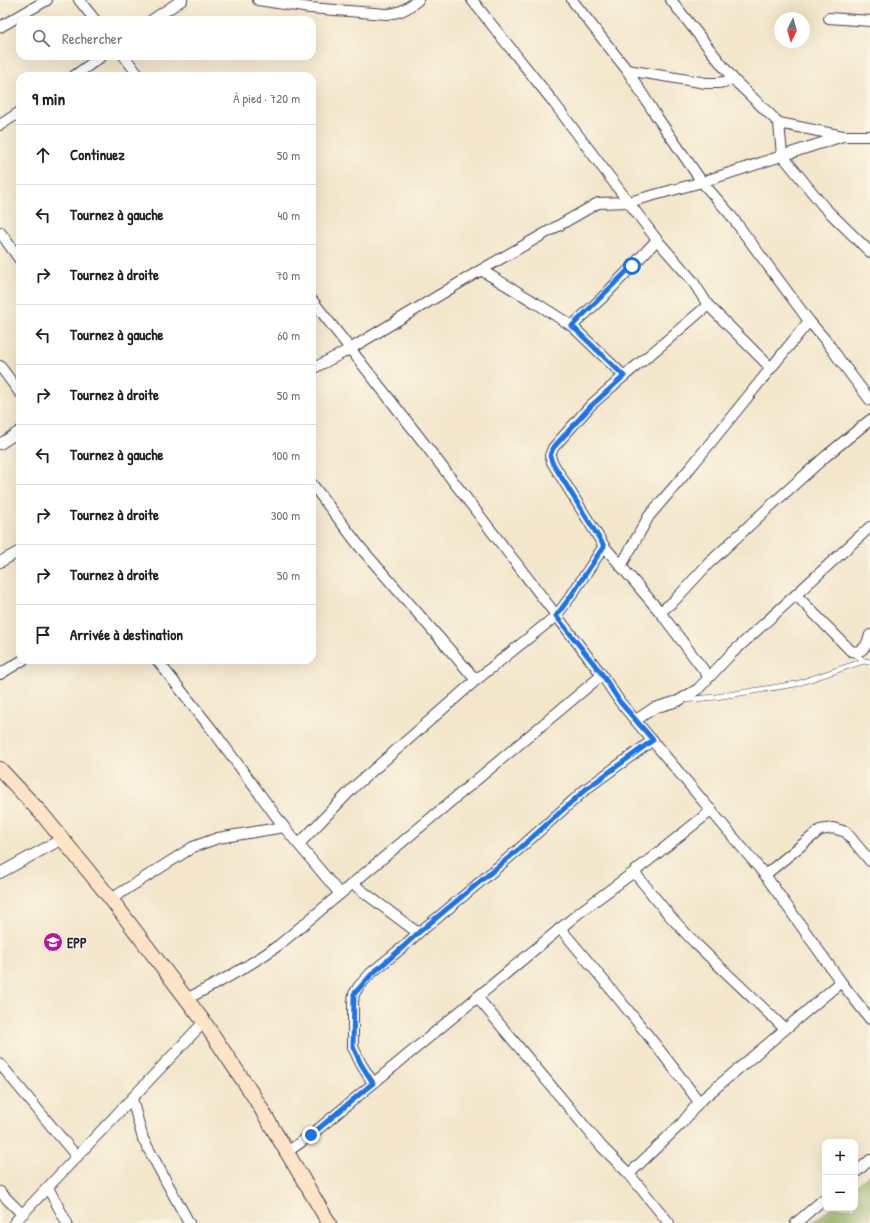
<!DOCTYPE html>
<html lang="fr">
<meta charset="utf-8">
<style>
body{margin:0;font-family:"Patrick Hand",sans-serif;background:#f2f2f2;color:#202124}
.controls{position:absolute;right:12px;bottom:12px;display:grid;overflow:hidden;border-radius:8px;box-shadow:0 4px 16px #0002}
.controls button{width:36px;height:36px;display:grid;place-items:center;padding:0;border:0;border-bottom:1px solid #e0e0e0;background:#fff;color:#202124;font:20px sans-serif}
.compass{position:absolute;left:774px;top:12px;width:36px;height:36px;border-radius:50%;background:#fff;box-shadow:0 4px 16px #0002;rotate:185deg}
.stop{position:absolute;width:12px;height:12px;margin:-9px;border:3px solid #1a73e8;border-radius:50%;background:#fff}
.stop.end{background:#1a73e8;border-color:#fff;box-shadow:0 1px 4px #0008}
.list{margin:0;padding:0;list-style:none}
h2{display:flex;justify-content:space-between;align-items:center;height:52px;margin:0;padding:0 16px;font-size:17px}
h2 small{font-size:13px;font-weight:400;color:#757577}
.list li{display:grid;grid-template-columns:26px 1fr auto;gap:12px;align-items:center;box-sizing:border-box;height:60px;padding:0 16px;border-top:1px solid #e0e0e0}
.list b{display:block;font-size:15px;white-space:nowrap}
.list em{font-size:13px;font-style:normal;color:#757577}
.icon{flex:none;width:22px;height:22px;fill:none;stroke:currentColor;stroke-width:2;stroke-linecap:round;stroke-linejoin:round}
.map{position:relative;flex:none;width:870px;height:1223px;overflow:hidden}
.search{position:absolute;background:#fff;box-shadow:0 4px 16px #0002;left:16px;top:16px;width:300px;height:44px;display:flex;align-items:center;gap:10px;box-sizing:border-box;padding:0 14px;border-radius:12px;color:#757577;font-size:15px}
.panel{position:absolute;background:#fff;box-shadow:0 4px 16px #0002;left:16px;top:72px;width:300px;height:592px;border-radius:12px}
.map>svg:first-child{display:block}
.forest{fill:#93b062;stroke:#5a694e}
.lines{fill:none;stroke-linecap:round;stroke-linejoin:round}
.lane-casing{stroke:#413f51;stroke-width:6}
.street-casing{stroke:#413f51;stroke-width:12}
.secondary-casing{stroke:#413f51;stroke-width:16}
.lane{stroke:#fff;stroke-width:5}
.street{stroke:#fff;stroke-width:10}
.secondary{stroke:#fee4c6;stroke-width:14}
.route{stroke:#1a73e8;stroke-width:5}
.labels{text-anchor:middle;dominant-baseline:central;stroke-width:3;stroke-linejoin:round;paint-order:stroke}
.poi-label{font-size:14px;font-weight:bold;fill:#22223b;stroke:#fcf5e5;text-anchor:start}
</style>
<div class="map">
<svg width="870" height="1223" viewBox="0 0 870 1223">
<rect width="100%" height="100%" fill="#fcf5e5"/>
<filter id="ink" filterUnits="userSpaceOnUse"><feTurbulence type="fractalNoise" baseFrequency=".025" numOctaves="2"/><feDisplacementMap in="SourceGraphic" scale="8" xChannelSelector="R" yChannelSelector="G"/><feConvolveMatrix kernelMatrix="1 2 1 2 8 2 1 2 1" color-interpolation-filters="sRGB"/></filter>
<filter id="wash" filterUnits="userSpaceOnUse"><feTurbulence type="fractalNoise" baseFrequency=".012" numOctaves="4" result="noise"/><feDisplacementMap in="SourceGraphic" scale="16" xChannelSelector="R" yChannelSelector="G"/><feGaussianBlur stdDeviation="0.9" result="paint"/><feColorMatrix in="noise" values="0 0 0 0 0 0 0 0 0 0 0 0 0 0 0 0 0 1.4 0 .05"/><feComposite in="paint" operator="in"/></filter>
<g filter="url(#wash)">
<rect width="100%" height="100%" fill="#f3e6cb"/>
<polygon class="forest" points="870,1174 870,1223 812,1223 830,1208 855,1208 855,1187"/>
</g>
<g filter="url(#ink)">
<g class="lines">
<defs>
<g id="lane">
<polyline points="854,653 864,661 870,662"/>
<polyline points="683,700 716,697 796,684 864,661"/>
</g>
<g id="street">
<polyline points="79,0 95,20"/>
<path d="M 258,0 L 310,8 L 386,14 C 401,13 406,9 418,0"/>
<polyline points="472,0 551,99 657,240 692,280 708,305 771,368"/>
<polyline points="572,0 627,70 655,114 702,182 729,213 809,321 827,342 839,359 870,400"/>
<polyline points="671,0 734,80 779,123 843,136 870,136"/>
<polyline points="829,18 870,21"/>
<polyline points="152,20 182,0"/>
<polyline points="0,27 47,0"/>
<polyline points="124,56 139,76"/>
<polyline points="627,70 706,83 718,83 734,80"/>
<polyline points="74,76 102,56"/>
<polyline points="779,123 782,155 824,207 870,252"/>
<polyline points="0,125 20,112"/>
<polyline points="0,232 20,260"/>
<polyline points="481,270 536,303 572,326 624,376"/>
<polyline points="312,300 420,438 602,675 620,702 765,875 841,982 870,1019"/>
<polyline points="708,305 658,348 624,376 591,405 553,448 550,456 552,462 604,546 660,612 709,677"/>
<polyline points="572,326 603,297 657,240"/>
<polyline points="0,366 20,393"/>
<polyline points="312,369 350,349 481,270 598,203 629,202 702,182 843,136"/>
<polyline points="0,444 20,431"/>
<polyline points="312,484 360,547 476,680"/>
<polyline points="0,562 20,551"/>
<polyline points="621,566 649,516 691,467 809,321"/>
<path d="M 796,595 L 851,651 C 863,654 867,645 870,635"/>
<polyline points="660,612 674,601 708,564 767,509 826,456 870,420"/>
<polyline points="157,660 217,736 284,827 340,894"/>
<polyline points="0,674 23,660"/>
<polyline points="636,720 654,708 678,701 698,689 731,654 870,527"/>
<polyline points="299,844 355,786 476,680 556,616 571,596 604,546"/>
<polyline points="634,872 669,915 694,942 785,1029"/>
<polyline points="0,873 62,839"/>
<polyline points="765,875 820,830 833,828 846,832 870,861"/>
<polyline points="353,884 418,933"/>
<polyline points="111,899 193,847 218,838 284,827"/>
<path d="M 560,928 C 608,985 655,1042 699,1102"/>
<polyline points="477,997 602,1147 629,1174 669,1223"/>
<path d="M 186,999 C 219,983 249,966 279,945 L 602,675"/>
<polyline points="0,1064 77,1157"/>
<polyline points="373,1083 361,1064 353,1047 353,1002 354,994 359,986 371,973 403,947 418,933 436,919 518,850 586,789 653,740"/>
<polyline points="132,1099 143,1139 189,1223"/>
<polyline points="287,1152 311,1135 580,912 634,872 712,810"/>
<polyline points="855,1173 870,1160"/>
<polyline points="629,1174 682,1123 699,1102 841,982"/>
<polyline points="48,1188 67,1223"/>
<polyline points="0,1192 22,1214"/>
<polyline points="14,1223 204,1022"/>
<polyline points="796,1223 825,1198"/>
</g>
<polyline id="secondary" points="0,769 42,814 111,899 204,1022 253,1095 329,1223"/>
</defs>
<use href="#lane" class="lane-casing"/>
<use href="#street" class="street-casing"/>
<use href="#secondary" class="secondary-casing"/>
<use href="#lane" class="lane"/>
<use href="#street" class="street"/>
<use href="#secondary" class="secondary"/>
</g>
</g>
<g class="lines" filter="url(#ink)">
<polyline class="route" points="311,1135 373,1083 361,1064 353,1047 354,994 372,974 403,947 418,933 518,850 586,789 653,740 620,702 602,674 556,616 571,596 604,546 552,462 550,456 553,448 591,406 624,376 572,326 632,266"/>
</g>
<defs>
<symbol id="school-disc" viewBox="-11 -11 22 22"><circle r="9.5" fill="#b5179e" stroke="#fcf5e5"/><path d="M0-5L7-2L0 1L-7-2ZM-4 1L0 2.5L4 1V4Q0 6-4 4Z" fill="#fff"/></symbol>
</defs>
<g fill-rule="evenodd">
<use href="#school-disc" x="42" y="931" width="22" height="22"/>
</g>
<g class="labels">
<g class="poi-label">
<text x="67" y="942">EPP</text>
</g>
</g>
</svg>
<div class="controls">
<button>+</button>
<button>−</button>
</div>
<svg class="compass" viewBox="-18 -18 36 36"><path d="M0-13l5 13h-10z" fill="#e53935"/><path d="M0 13l5-13h-10z" fill="#757577"/></svg>
<div class="stop" style="left:632px;top:266px"></div>
<div class="stop end" style="left:311px;top:1135px"></div>
<div class="search"><svg class="icon" aria-label="search" viewBox="0 0 24 24"><circle cx="10" cy="10" r="6"/><path d="M15 15l6 6"/></svg>Rechercher</div>
<section class="panel">
<h2>9 min<small>À pied · 720 m</small></h2>
<ul class="list">
<li><svg class="icon" aria-label="ahead" viewBox="0 0 24 24"><path d="M12 20V5M6 11l6-6 6 6"/></svg><div><b>Continuez</b></div><em>50 m</em></li>
<li><svg class="icon" aria-label="left" viewBox="0 0 24 24"><path d="M17 20v-9H6M10 6l-5 5 5 5"/></svg><div><b>Tournez à gauche</b></div><em>40 m</em></li>
<li><svg class="icon" aria-label="right" viewBox="0 0 24 24"><path d="M7 20v-9h11M14 6l5 5-5 5"/></svg><div><b>Tournez à droite</b></div><em>70 m</em></li>
<li><svg class="icon" aria-label="left" viewBox="0 0 24 24"><path d="M17 20v-9H6M10 6l-5 5 5 5"/></svg><div><b>Tournez à gauche</b></div><em>60 m</em></li>
<li><svg class="icon" aria-label="right" viewBox="0 0 24 24"><path d="M7 20v-9h11M14 6l5 5-5 5"/></svg><div><b>Tournez à droite</b></div><em>50 m</em></li>
<li><svg class="icon" aria-label="left" viewBox="0 0 24 24"><path d="M17 20v-9H6M10 6l-5 5 5 5"/></svg><div><b>Tournez à gauche</b></div><em>100 m</em></li>
<li><svg class="icon" aria-label="right" viewBox="0 0 24 24"><path d="M7 20v-9h11M14 6l5 5-5 5"/></svg><div><b>Tournez à droite</b></div><em>300 m</em></li>
<li><svg class="icon" aria-label="right" viewBox="0 0 24 24"><path d="M7 20v-9h11M14 6l5 5-5 5"/></svg><div><b>Tournez à droite</b></div><em>50 m</em></li>
<li><svg class="icon" aria-label="arrive" viewBox="0 0 24 24"><path d="M6 21V4h12l-3 4 3 4H6"/></svg><div><b>Arrivée à destination</b></div></li>
</ul>
</section>
</div>
